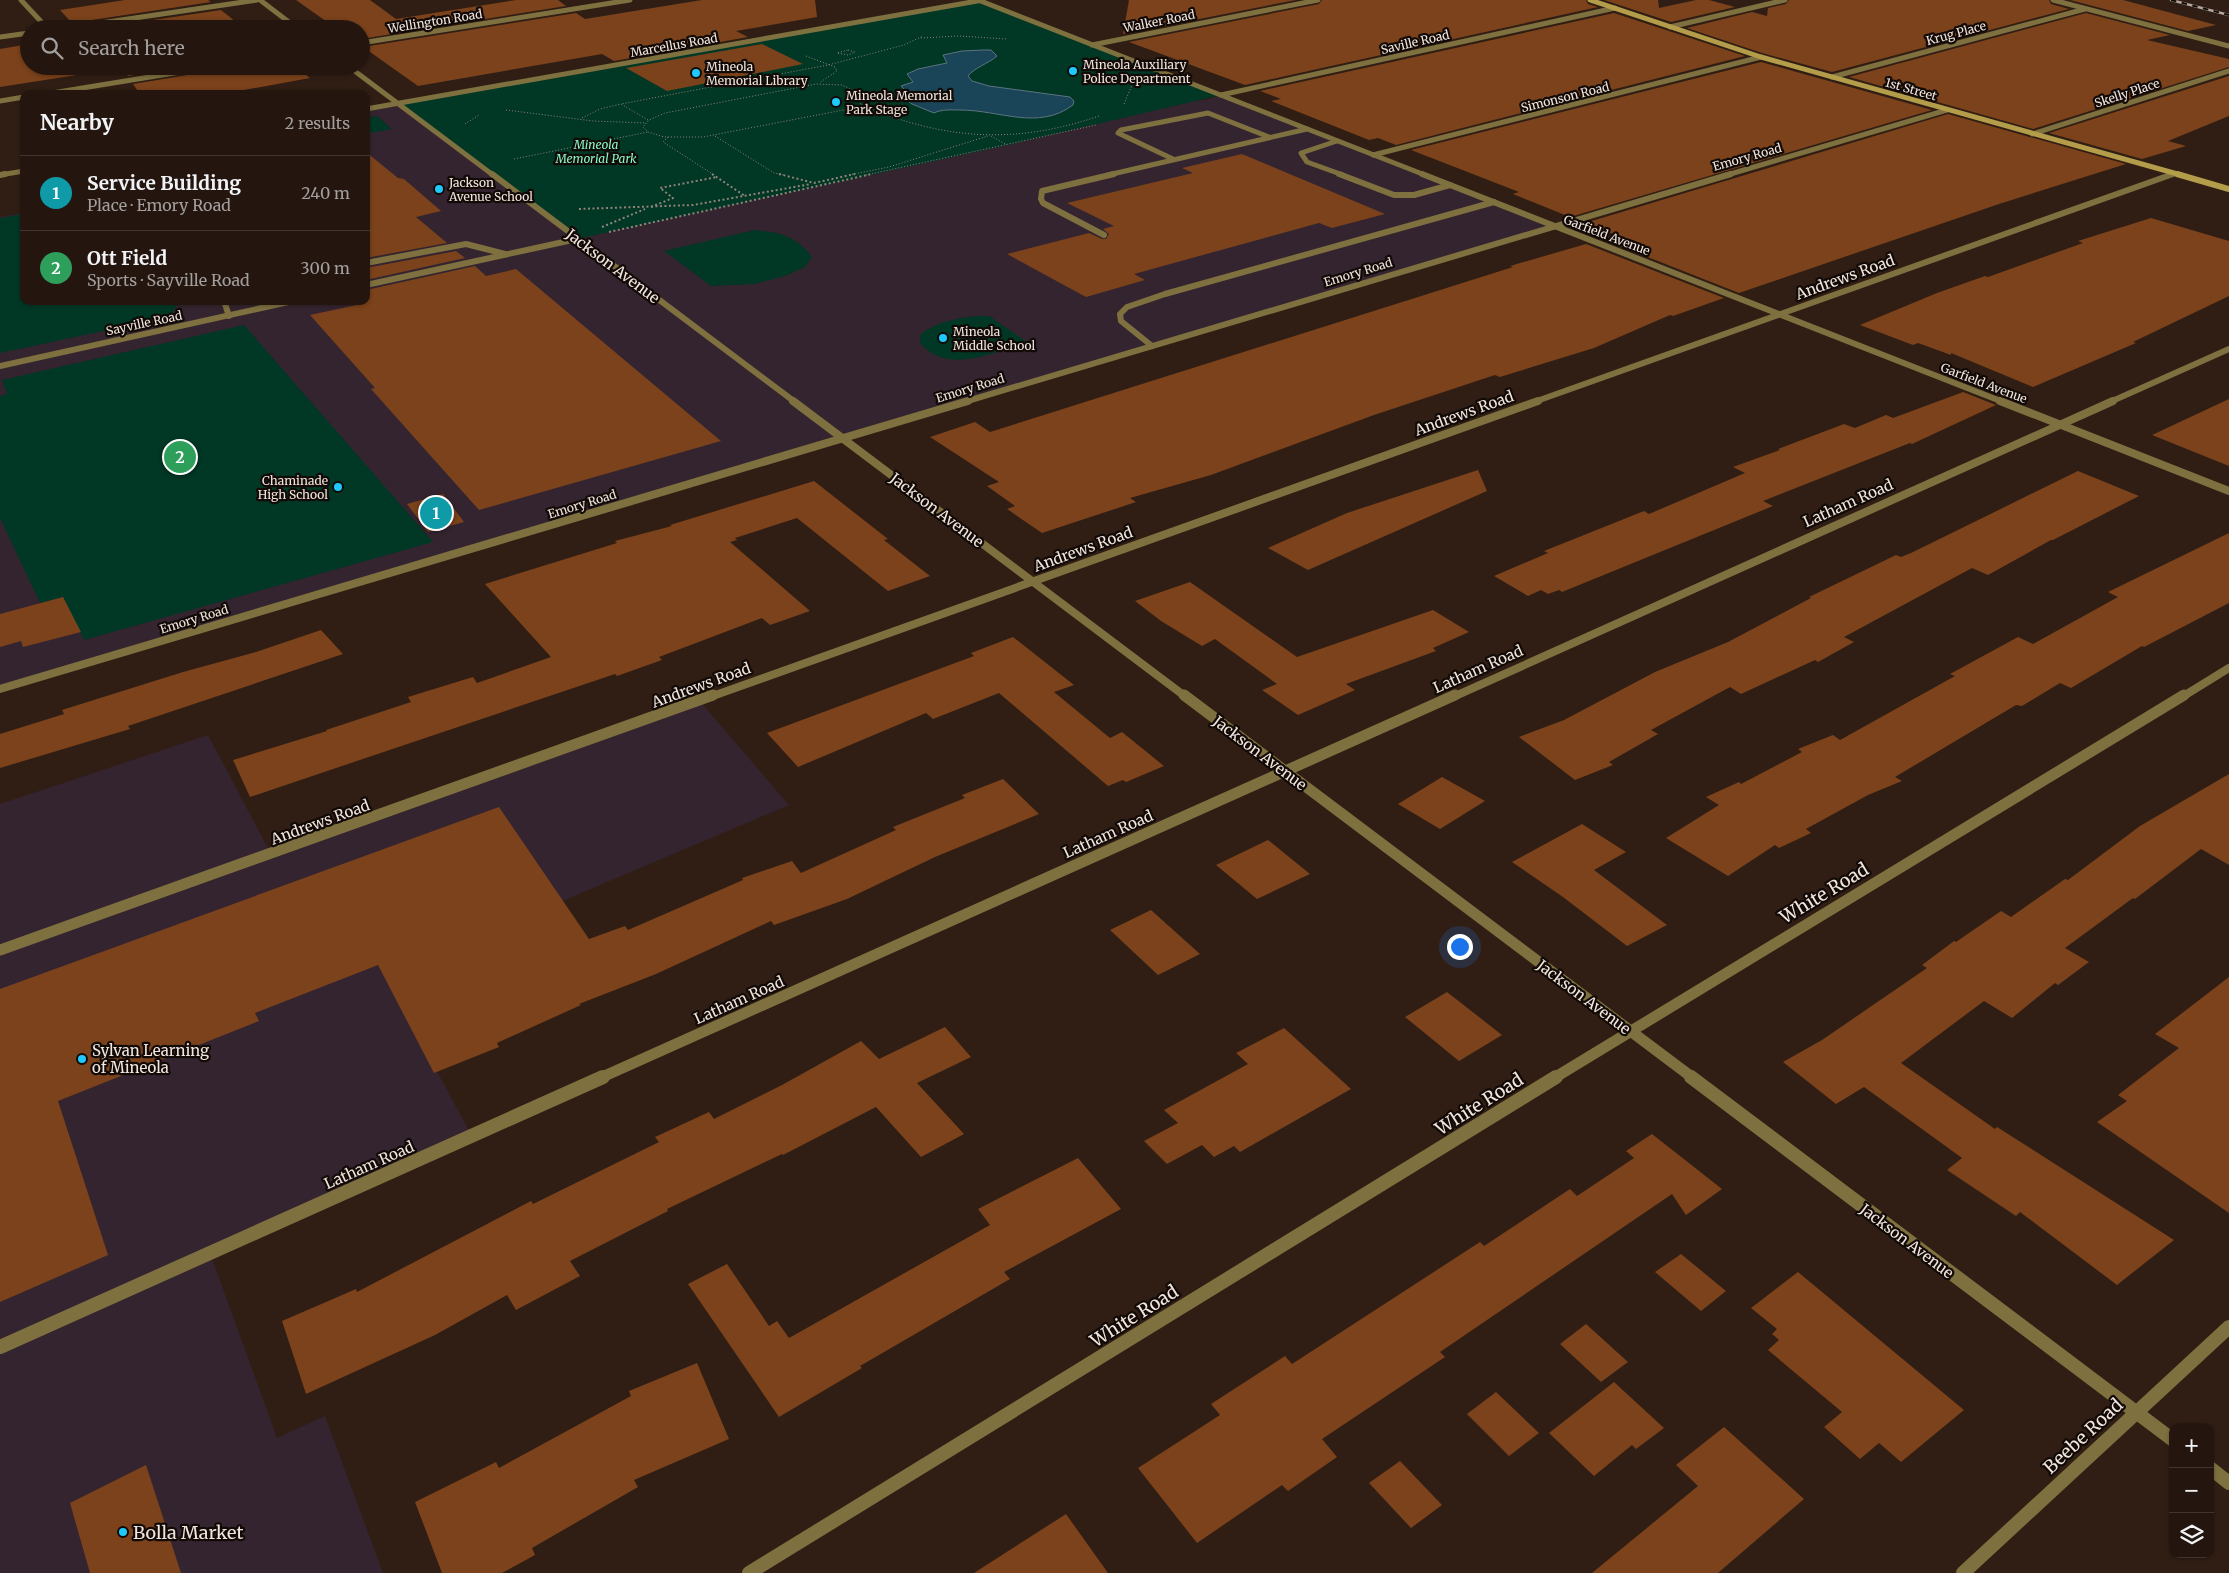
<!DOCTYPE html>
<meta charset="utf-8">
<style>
body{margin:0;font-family:Merriweather,serif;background:#30231d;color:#f1f3f6}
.controls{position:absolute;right:15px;bottom:15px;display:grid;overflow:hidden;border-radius:10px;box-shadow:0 1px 4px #0004}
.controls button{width:45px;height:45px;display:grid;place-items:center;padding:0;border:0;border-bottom:1px solid #41352f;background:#24160f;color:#f1f3f6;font:25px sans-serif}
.you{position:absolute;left:1459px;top:946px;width:18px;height:18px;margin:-12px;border:4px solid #fff;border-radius:50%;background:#1a73e8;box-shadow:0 0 0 8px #1a73e833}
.badge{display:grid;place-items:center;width:32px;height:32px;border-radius:50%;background:#0f766e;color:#fff;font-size:16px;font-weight:700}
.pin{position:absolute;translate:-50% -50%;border:2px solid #fff;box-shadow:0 1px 5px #0006}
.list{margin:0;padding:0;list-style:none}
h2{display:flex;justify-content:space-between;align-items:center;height:65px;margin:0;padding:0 20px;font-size:21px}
h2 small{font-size:16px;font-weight:400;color:#a39f9e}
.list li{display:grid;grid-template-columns:32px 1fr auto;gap:15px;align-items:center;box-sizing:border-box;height:75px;padding:0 20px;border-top:1px solid #41352f}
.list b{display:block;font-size:19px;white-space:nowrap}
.list p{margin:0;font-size:16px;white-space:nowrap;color:#a39f9e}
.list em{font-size:16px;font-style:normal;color:#a39f9e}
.icon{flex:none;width:28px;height:28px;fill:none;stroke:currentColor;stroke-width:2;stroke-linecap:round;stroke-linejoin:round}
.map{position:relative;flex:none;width:2229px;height:1573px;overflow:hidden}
.search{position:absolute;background:#24160f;box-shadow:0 1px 4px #0004;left:20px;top:20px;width:350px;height:55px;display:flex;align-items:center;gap:12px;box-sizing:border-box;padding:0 18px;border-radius:28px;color:#a39f9e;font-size:19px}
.panel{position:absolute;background:#24160f;box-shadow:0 1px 4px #0004;left:20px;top:90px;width:350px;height:215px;border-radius:10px}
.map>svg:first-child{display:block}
.commercial{fill:#342430}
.education{fill:#34242f}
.green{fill:#013725}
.water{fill:#1a4457;stroke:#5b7480}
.building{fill:#7b421b}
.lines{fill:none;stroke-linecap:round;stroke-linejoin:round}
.path-far1{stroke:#92837a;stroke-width:1;stroke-dasharray:1 2;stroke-linecap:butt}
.path{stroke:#92837a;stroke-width:2;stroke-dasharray:2 2.5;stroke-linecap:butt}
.lane-far1{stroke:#7e703f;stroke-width:5}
.lane{stroke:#7e703f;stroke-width:6}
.street-far4{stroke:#7e703f;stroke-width:5}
.street-far3{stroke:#7e703f;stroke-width:6}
.street-far2{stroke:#7e703f;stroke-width:8}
.street-far1{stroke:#7e703f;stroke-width:11}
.street{stroke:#7e703f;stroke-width:14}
.secondary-far1{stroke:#b39c4a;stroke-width:5}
.secondary{stroke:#b39c4a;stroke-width:6}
.rail-casing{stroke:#b5a79f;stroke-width:2.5}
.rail{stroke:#120a06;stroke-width:2;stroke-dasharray:5.5;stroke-linecap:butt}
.poi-dot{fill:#1fc9fd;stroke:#120a06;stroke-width:2}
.labels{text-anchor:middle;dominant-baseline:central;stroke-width:4.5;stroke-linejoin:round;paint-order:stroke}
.far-street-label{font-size:12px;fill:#f2e5de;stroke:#120a06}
.far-poi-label{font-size:12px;fill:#f2e5de;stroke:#120a06;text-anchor:start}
.far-park-label{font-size:12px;font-style:italic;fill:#88f8c8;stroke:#120a06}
.street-label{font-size:15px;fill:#f2e5de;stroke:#120a06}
.poi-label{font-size:15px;fill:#f2e5de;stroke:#120a06;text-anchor:start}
.near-street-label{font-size:18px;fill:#f2e5de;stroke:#120a06}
.near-poi-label{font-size:18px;fill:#f2e5de;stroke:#120a06;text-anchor:start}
</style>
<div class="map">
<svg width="2229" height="1573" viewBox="0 0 2229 1573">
<rect width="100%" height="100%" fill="#301e14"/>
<polygon class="commercial" points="699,700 789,805 385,976 472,1136 210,1253 277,1438 325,1416 383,1573 0,1573 0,804 208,735 270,852"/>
<polygon class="education" points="1221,95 1554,226 0,689 0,217 24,213 24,301 366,301 366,109 398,104 1206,100"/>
<g class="green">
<polygon points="980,1 1221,95 1008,145 577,239 398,104"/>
<polygon points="377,116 392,129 369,133 366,131 366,118"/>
<polygon points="24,214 24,301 174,301 177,306 169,317 0,353 0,218"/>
<path d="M 755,230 C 780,232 796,236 812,257 L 805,267 L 785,276 L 754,284 L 711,286 L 664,251 Z"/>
<path d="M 978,316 L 989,316 L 1027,342 C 993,353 947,375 920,343 L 921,334 C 939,321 957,318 978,316 Z"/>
<polygon points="244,325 433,542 84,640 63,597 40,603 0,518 0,396 7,394 2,380"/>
</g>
<path class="water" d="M 983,50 L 991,50 L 997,56 C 988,64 975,67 968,76 L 972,81 L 989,86 L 1070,97 L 1074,101 L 1073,105 C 1038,131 1000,110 960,110 C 951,110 942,109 934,113 L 912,104 L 898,94 L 906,91 L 901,86 L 913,82 L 907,74 L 918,69 L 947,63 L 943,55 L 962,51 Z"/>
<g class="building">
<polygon points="125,0 208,0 211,2 72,23 60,10"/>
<polygon points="296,0 370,0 396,19 516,0 558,0 566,6 361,39 361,29 337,29"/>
<polygon points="702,0 815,0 817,17 736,31 748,37 614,61 602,54 418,86 363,47 576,13 585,19"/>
<polygon points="1129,0 1296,0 1123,34"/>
<polygon points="1322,0 1586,0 1588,4 1598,7 1245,85 1129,42 1319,4"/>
<polygon points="1604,0 1658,0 1659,8 1696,0 1709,0 1735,7 1671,22"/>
<polygon points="1789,0 2049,0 2051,4 2069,9 1832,72 1762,53 1687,28 1752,12 1767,16 1768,8 1786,4"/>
<polygon points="2070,0 2123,0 2216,25 2188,31"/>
<polygon points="221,10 245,29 92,29"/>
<polygon points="1614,13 1745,56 1396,145 1378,138 1369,140 1271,101 1281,99 1260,91"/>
<polygon points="2086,13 2170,35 2147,40 2229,59 2229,67 2033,129 1849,77"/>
<polygon points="29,44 29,66 188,66 128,76 122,68 0,87 0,49"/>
<polygon points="762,44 803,64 667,91 626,68"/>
<polygon points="1761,62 1932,110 1570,217 1513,194 1519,192 1411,150"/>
<polygon points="221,66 294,66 310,78 222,94 140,94 133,84 218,70"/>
<polygon points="2229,76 2229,116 2168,141 2186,146 2142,159 2049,133"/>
<polygon points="1948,114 2126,164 1999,204 1739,293 1602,239 1616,235 1585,223"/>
<polygon points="366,152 398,178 404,179 441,211 416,217 447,243 366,258"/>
<polygon points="1242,154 1385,214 1332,228 1319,223 1134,274 1145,280 1086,297 1007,254 1089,233 1102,239 1106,239 1109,234 1103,229 1114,226 1067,203 1193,173 1182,168"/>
<polygon points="2151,218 2229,241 2229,296 2133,342 2136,343 2033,387 1951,353 1951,355 1918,343 1913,345 1860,325 1937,293 1985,276 1988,277 2083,243 2078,241"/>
<polygon points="1586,244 1724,298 1673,316 1670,315 1594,348 1500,377 1495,375 1374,415 1211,475 1130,498 1136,502 1042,533 1007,509 1015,506 987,486 999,482 930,437 975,422 990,432 1513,267 1510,266"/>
<polygon points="456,251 465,258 366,280 366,268"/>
<polygon points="475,266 486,276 516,269 721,441 479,510 371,389 375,388 310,315 366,303 366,290"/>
<polygon points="1963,392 1996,405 1912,444 1910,443 1763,501 1773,506 1562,592 1559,590 1548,594 1541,590 1528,596 1494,576 1548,553 1544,551 1644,511 1649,514 1745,473 1733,467 1780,450 1778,449 1844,424 1855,428 1886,415 1893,418"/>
<polygon points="2229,399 2229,466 2152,435"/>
<polygon points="1478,470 1487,491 1308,570 1268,548 1347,513"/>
<polygon points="2078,471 2139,496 2053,540 2051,540 1988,575 1972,568 1844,637 1854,642 1818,662 1815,660 1741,694 1730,687 1651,730 1658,734 1609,762 1613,765 1575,780 1519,737 1564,720 1655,672 1728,642 1811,598 1809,597 1896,555 1901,557 1911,553"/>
<polygon points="814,481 888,539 884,540 930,576 888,591 797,518 735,538 737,540 730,542 810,611 770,625 762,618 659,657 662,660 617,676 615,674 250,797 233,760 327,731 326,730 411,702 408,697 473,677 477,683 551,657 485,584 617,543 615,541 672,526 670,525"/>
<polygon points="443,494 464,522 428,532 407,504"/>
<polygon points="2229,533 2229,603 2144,647 2142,646 2071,688 2060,683 2022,706 2016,705 1895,777 1902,781 1868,795 1806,829 1811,833 1779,848 1775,845 1728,876 1666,838 1719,805 1706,797 1739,782 1741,784 1802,752 1798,749 1833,735 1840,740 1955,676 1950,674 2018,637 2033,644 2118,597 2108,592"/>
<polygon points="1190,582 1297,657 1433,610 1469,632 1433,648 1436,651 1346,684 1355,690 1298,715 1262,690 1277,684 1215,639 1202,646 1161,621 1135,601"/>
<polygon points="63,597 81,632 23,647 21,641 0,647 0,614"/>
<polygon points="321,630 343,654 128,726 130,729 0,768 0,734 64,714 62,710 183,672 256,652"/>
<polygon points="1013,637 1074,685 1054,692 1110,738 1122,732 1164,766 1126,782 1123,780 1108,786 999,693 933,719 926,713 798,767 767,733 974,656 971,653"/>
<polygon points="2229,774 2229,865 2201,849 2135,899 2133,898 2065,948 2089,962 2058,985 2055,983 2012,1018 1984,1001 1901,1063 1995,1129 1997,1127 2174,1240 2117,1285 2020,1212 2016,1216 1947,1170 1962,1158 1864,1087 1836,1104 1783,1062 1822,1040 1927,968 1922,965 1954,941 1956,942 2001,911 2011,917 2065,879 2068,880 2140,826"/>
<polygon points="1442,777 1485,801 1440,829 1398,804"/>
<polygon points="1003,779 1039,814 935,857 847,899 774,925 771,921 656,974 579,1004 581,1005 497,1043 499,1047 434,1073 378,965 255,1013 259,1021 58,1101 108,1255 0,1302 0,989 499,807 589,939 625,926 628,930 743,880 742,878 792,861 801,873 896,830 893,827 965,798 962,795"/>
<polygon points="1582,824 1626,852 1594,870 1667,925 1627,946 1563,897 1512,862"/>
<polygon points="1268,840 1310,874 1257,899 1216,865"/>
<polygon points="1151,910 1200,954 1158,975 1110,930"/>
<polygon points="2229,977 2229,1213 2097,1122 2127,1101 2118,1095 2179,1048 2155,1034"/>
<polygon points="1447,992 1502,1035 1459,1061 1405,1017"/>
<polygon points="945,1027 971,1057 917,1083 964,1134 921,1157 876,1107 783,1155 782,1154 667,1209 668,1211 570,1261 580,1276 516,1310 507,1295 435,1335 306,1394 282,1321 356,1289 357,1292 531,1201 533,1204 659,1142 655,1137 709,1112 714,1119 782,1085 861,1041 879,1059"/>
<polygon points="1284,1028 1351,1089 1240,1152 1234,1146 1214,1157 1202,1145 1167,1164 1144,1141 1178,1123 1164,1110 1248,1064 1236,1053"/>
<polygon points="1652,1134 1722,1189 1686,1215 1672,1194 1440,1352 1445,1357 1322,1439 1337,1457 1288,1491 1282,1485 1197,1543 1138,1468 1220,1415 1211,1404 1285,1356 1292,1364 1480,1242 1484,1246 1570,1189 1577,1196 1634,1158 1626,1151"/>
<polygon points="1078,1158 1121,1209 1004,1272 1010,1279 860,1366 862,1368 779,1417 688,1284 727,1264 769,1326 777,1321 789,1338 990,1225 978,1209"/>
<polygon points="1681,1254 1726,1291 1701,1311 1655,1272"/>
<polygon points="1798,1272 1964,1410 1901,1462 1879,1443 1860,1459 1824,1427 1842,1412 1768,1350 1779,1340 1772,1334 1777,1329 1751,1308"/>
<polygon points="1586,1324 1628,1362 1601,1382 1560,1344"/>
<polygon points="697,1363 729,1439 634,1480 638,1487 532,1548 535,1555 502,1573 442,1573 415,1502 496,1462 499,1468 631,1396 629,1391"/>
<polygon points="1614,1382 1664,1428 1636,1449 1632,1445 1594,1476 1549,1433"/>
<polygon points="1496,1392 1539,1433 1509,1456 1467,1414"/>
<polygon points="1724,1427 1804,1499 1718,1573 1592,1573 1698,1486 1676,1465"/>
<polygon points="1400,1461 1442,1505 1411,1528 1369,1483"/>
<polygon points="146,1465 181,1573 90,1573 70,1503"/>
<polygon points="1066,1514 1108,1573 974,1573"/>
</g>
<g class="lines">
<g class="path-far1">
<polyline points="921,38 959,36 1007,39"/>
<polygon points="848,50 855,52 848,55 837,53"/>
<polyline points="806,56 835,67 837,71 819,83"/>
<polyline points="1124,104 1132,85"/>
<path d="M 864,106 L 703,137 L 664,137 L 648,132 L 643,127 L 649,120 L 665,113 L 816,84 L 842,85 L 868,97 L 860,104 C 941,140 1015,145 1099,116"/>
<polyline points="506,110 593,121 645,123"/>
<polyline points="582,118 600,109 621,104"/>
<polyline points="648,120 621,104 828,65 904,45 923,36"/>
<polyline points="465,124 479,115"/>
<polyline points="715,136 774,173 784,175"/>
<polyline points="991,136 1007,145"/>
<polyline points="668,137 663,142 714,175"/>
<polyline points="514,159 648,132"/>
<polyline points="849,175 889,167 988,136"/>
<polyline points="866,175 1096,125"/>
</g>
<g class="path">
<polyline points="712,174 745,196"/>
<polyline points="779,174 814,183 855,174"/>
<polyline points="651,207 673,198 660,188 717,177"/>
<polyline points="579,209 693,205 811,184"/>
<polyline points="602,227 645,209"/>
<polyline points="609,232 872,174"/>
</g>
<g class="lane-far1">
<polyline points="1337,141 1301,153 1307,162 1343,175"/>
<polyline points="1173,159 1118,133 1121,130 1208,113 1269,137"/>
<polyline points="1108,175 1307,129"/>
</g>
<g class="lane">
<polyline points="1339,174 1394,195 1414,195 1450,185"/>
<polyline points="1104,235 1043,203 1041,199 1042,191 1114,174"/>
<polyline points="366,263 466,244 505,254"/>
<polyline points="224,301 229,316"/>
<polyline points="1152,346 1121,321 1120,314 1127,307 1165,294 1494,202"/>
</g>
<g class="street-far4">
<polyline points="21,0 48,29"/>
<polyline points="260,0 298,29"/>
<polyline points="978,0 1425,175"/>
<polyline points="2053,0 2229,46"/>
<polyline points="1670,27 1785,0"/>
<polyline points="60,29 257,0"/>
<polyline points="0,37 29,33"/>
<polyline points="361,43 630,0"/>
<polyline points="1092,45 1318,0"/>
<polyline points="348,66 493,175"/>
<polyline points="1832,77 2085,9"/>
<polyline points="46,94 217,66"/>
<polyline points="1221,95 1615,8"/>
<polyline points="0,101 24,97"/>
<polyline points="366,109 983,0"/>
<polyline points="2032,134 2229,71"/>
<polyline points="1373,155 1761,57"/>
<polyline points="0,175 24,171"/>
<polyline points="1727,175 1947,110"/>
<polyline points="2170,175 2174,174"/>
</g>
<g class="street-far3">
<polyline points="492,174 795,402"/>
<polyline points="1422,174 2003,402"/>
<polyline points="0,175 5,174"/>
<polyline points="366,285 577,239"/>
<polyline points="0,366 293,301"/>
<polyline points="964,402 1731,174"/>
<polyline points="1534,402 2173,174"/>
<polyline points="2110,402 2229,349"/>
</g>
<g class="street-far2">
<polyline points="793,401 1186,697"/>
<polyline points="2000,401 2229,491"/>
<polyline points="0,689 968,401"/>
<polyline points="710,697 1538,401"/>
<polyline points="1453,697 2113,401"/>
<polyline points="2182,697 2229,668"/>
</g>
<g class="street-far1">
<polyline points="1184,695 1693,1078"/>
<polyline points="0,950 713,695"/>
<polyline points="600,1078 1455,695"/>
<polyline points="1554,1078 2184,695"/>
</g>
<g class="street">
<polyline points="1691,1077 2173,1440"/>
<polyline points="0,1347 603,1077"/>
<polyline points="2210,1468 2229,1483"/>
<polyline points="749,1573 1556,1077"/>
<polyline points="1963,1573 2229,1327"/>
</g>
<polyline class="secondary-far1" points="1590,0 1761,57 2181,175"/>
<polyline class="secondary" points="2177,174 2229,189"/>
<defs>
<polyline id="rail" points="2171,0 2229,15"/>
</defs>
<use href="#rail" class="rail-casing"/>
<use href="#rail" class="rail"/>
</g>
<g class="poi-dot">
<circle cx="1073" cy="71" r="5"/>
<circle cx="696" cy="73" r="5"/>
<circle cx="836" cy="102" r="5"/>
<circle cx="439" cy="189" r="5"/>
<circle cx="943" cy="338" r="5"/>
<circle cx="338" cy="487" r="5"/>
<circle cx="82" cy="1059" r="5"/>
<circle cx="123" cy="1532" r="5"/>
</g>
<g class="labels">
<g class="far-street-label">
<text transform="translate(435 21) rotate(-9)">Wellington Road</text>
<text transform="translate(1159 21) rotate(-11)">Walker Road</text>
<text transform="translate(1956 33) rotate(-15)">Krug Place</text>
<text transform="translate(1415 42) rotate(-13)">Saville Road</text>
<text transform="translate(674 45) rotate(-10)">Marcellus Road</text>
<text transform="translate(1911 89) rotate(16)">1st Street</text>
<text transform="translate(2127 93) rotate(-18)">Skelly Place</text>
<text transform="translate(1565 97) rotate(-14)">Simonson Road</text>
<text transform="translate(1747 157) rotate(-16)">Emory Road</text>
<text transform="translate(1607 235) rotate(21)">Garfield Avenue</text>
<text transform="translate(1358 272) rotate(-17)">Emory Road</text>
<text transform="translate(144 323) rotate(-12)">Sayville Road</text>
<text transform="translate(1984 383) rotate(21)">Garfield Avenue</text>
<text transform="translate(970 388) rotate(-17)">Emory Road</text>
<text transform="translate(582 504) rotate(-17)">Emory Road</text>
<text transform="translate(194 619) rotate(-17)">Emory Road</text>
</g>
<g class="far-poi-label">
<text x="1083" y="64">Mineola Auxiliary<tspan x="1083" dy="14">Police Department</tspan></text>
<text x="706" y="66">Mineola<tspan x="706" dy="14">Memorial Library</tspan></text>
<text x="846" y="95">Mineola Memorial<tspan x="846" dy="14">Park Stage</tspan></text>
<text x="449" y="182">Jackson<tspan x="449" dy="14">Avenue School</tspan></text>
<text x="953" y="331">Mineola<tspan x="953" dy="14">Middle School</tspan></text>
<text x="328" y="480" text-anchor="end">Chaminade<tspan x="328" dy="14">High School</tspan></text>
</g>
<g class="far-park-label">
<text x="596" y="144">Mineola<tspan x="596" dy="14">Memorial Park</tspan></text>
</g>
<g class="street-label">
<text transform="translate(613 266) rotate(37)">Jackson Avenue</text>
<text transform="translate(1845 277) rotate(-20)">Andrews Road</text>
<text transform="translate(1464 413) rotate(-20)">Andrews Road</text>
<text transform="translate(1848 503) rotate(-24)">Latham Road</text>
<text transform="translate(937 510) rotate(37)">Jackson Avenue</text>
<text transform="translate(1083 549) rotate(-20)">Andrews Road</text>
<text transform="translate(1478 669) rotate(-24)">Latham Road</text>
<text transform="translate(701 685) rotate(-20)">Andrews Road</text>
<text transform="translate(1260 753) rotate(37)">Jackson Avenue</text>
<text transform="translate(320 822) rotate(-20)">Andrews Road</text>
<text transform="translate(1108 834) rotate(-24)">Latham Road</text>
<text transform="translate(1584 997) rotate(37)">Jackson Avenue</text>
<text transform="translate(739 1000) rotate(-24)">Latham Road</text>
<text transform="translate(369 1165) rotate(-24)">Latham Road</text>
<text transform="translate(1907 1241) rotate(37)">Jackson Avenue</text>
</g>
<g class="poi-label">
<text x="92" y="1050">Sylvan Learning<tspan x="92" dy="17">of Mineola</tspan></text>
</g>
<g class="near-street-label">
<text transform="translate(1824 893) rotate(-31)">White Road</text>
<text transform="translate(1479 1104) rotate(-32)">White Road</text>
<text transform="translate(1134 1316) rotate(-32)">White Road</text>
<text transform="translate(2083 1436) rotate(-43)">Beebe Road</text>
</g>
<g class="near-poi-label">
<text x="133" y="1532">Bolla Market</text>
</g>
</g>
</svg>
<div class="controls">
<button>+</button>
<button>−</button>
<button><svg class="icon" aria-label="layers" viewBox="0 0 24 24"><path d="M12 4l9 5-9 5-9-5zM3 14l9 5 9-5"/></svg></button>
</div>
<div class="you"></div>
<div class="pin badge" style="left:436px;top:513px;background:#0f9aa8">1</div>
<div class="pin badge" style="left:180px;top:457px;background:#2e9e5b">2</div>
<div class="search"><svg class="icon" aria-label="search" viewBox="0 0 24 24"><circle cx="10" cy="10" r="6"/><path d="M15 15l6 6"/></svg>Search here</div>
<section class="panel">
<h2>Nearby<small>2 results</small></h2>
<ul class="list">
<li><span class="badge" style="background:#0f9aa8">1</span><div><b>Service Building</b><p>Place · Emory Road</p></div><em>240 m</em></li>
<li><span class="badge" style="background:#2e9e5b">2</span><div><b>Ott Field</b><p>Sports · Sayville Road</p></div><em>300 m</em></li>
</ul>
</section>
</div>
